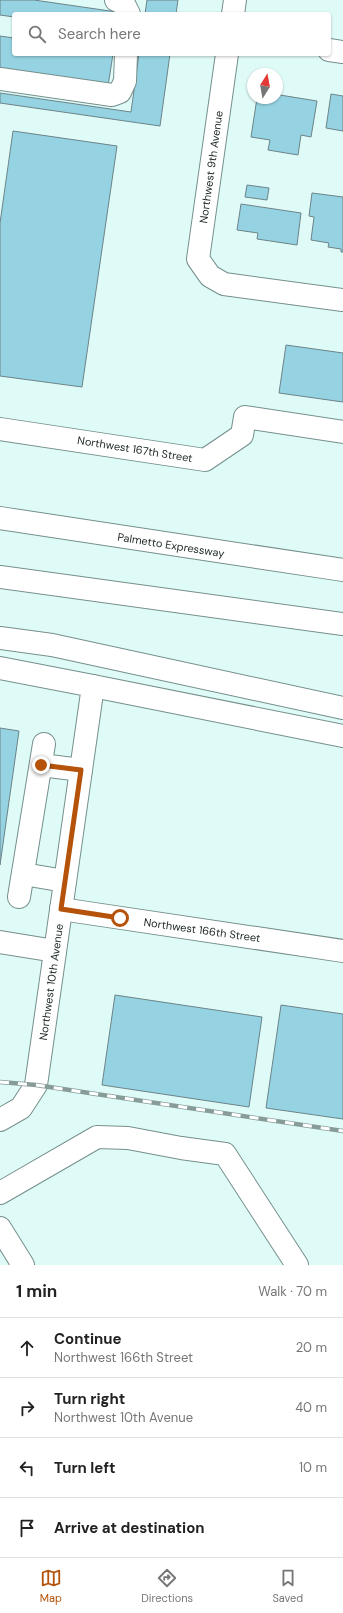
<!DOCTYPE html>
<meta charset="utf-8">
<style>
body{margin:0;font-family:"DM Sans",sans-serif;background:#f2f2f2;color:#222}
.compass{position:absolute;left:247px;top:68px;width:36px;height:36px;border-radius:50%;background:#fff;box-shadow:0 1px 3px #0004;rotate:11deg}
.stop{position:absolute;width:12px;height:12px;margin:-9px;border:3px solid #b45309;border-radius:50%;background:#fff}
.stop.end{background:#b45309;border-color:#fff;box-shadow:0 1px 4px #0008}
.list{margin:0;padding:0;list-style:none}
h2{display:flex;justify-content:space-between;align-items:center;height:52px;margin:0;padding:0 16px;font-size:17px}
h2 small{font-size:13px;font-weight:400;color:#767676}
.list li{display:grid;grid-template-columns:26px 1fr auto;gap:12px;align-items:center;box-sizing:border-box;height:60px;padding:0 16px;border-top:1px solid #e0e0e0}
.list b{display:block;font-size:15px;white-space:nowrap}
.list p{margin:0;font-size:13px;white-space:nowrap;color:#767676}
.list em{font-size:13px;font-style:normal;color:#767676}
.icon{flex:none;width:22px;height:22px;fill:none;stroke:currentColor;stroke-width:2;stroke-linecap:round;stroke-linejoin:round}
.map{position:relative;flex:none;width:343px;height:1265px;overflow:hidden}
.search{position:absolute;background:#fff;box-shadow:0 1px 3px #0004;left:12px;right:12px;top:12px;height:44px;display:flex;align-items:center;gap:10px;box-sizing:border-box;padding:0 14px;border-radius:4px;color:#767676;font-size:15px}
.sheet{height:292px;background:#fff}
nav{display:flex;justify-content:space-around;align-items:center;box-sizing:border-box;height:56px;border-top:1px solid #e0e0e0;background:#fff;font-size:11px;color:#767676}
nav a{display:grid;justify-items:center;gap:2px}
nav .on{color:#b45309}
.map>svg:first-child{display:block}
.building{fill:#95d3e2;stroke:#6c8389}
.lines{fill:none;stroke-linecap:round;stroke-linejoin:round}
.minor-casing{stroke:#758f8c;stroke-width:24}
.highway-casing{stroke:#758f8c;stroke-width:24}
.minor{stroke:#fff;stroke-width:22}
.highway{stroke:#fff;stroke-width:22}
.rail-casing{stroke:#879b99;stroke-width:4.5}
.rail{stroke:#fff;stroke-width:3;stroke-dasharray:9;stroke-linecap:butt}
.route{stroke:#b45309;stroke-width:5}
.labels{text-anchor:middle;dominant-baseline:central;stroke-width:3.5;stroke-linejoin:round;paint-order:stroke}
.street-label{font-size:11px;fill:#1c2625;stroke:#fff}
</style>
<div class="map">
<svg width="343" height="1265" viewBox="0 0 343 1265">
<rect width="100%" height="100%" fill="#dffbf8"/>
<g class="building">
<polygon points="0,0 34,0 117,12 117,14 14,14 14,17 0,15"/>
<polygon points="147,0 178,0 176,14 145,14"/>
<polygon points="0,36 14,38 14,54 113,54 108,86 0,71"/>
<polygon points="139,54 170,54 160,126 0,103 0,93 131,112"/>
<polygon points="277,86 281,86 280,95 317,101 311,137 301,135 298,155 268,150 270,140 251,137 257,98 277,98"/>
<polygon points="331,94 343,96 343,131 326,128"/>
<polygon points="13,131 117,146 82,387 0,376 0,223"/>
<polygon points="247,185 269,188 267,200 245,197"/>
<polygon points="312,193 343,197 343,252 341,252 341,249 328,247 329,243 311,240 314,217 309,216"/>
<polygon points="241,204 301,213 297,245 257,239 258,233 237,230"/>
<polygon points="286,345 343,353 343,402 279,393"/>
<polygon points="0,728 19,731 0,865"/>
<polygon points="115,995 262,1017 249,1107 102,1085"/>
<polygon points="281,1005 343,1014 343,1119 266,1108"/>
</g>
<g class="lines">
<defs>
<g id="minor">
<polyline points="116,0 124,4 129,14"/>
<polyline points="233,14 235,0"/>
<polyline points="329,50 343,52"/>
<polyline points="227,54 198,259 210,276 224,284 343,300"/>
<polyline points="0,79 112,95 120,92 125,81 126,54"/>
<polyline points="0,429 205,460 242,435 245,417 343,432"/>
<polyline points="0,668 93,686 36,1085 21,1108 0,1120"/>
<polyline points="41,765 81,770"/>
<polyline points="23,874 65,881"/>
<polyline points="19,897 44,744"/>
<polyline points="61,909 343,951"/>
<polyline points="0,942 55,951"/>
<polyline points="0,1193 97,1137 128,1138 181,1148 225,1154 297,1265"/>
<polyline points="0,1228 23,1265"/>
</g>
<g id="highway">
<polyline points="0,518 343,570"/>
<polyline points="0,577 343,624"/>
<polyline points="0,638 52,645 343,708"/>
<polyline points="93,686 343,736"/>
</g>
</defs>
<use href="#minor" class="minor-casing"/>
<use href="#highway" class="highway-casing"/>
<use href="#minor" class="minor"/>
<use href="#highway" class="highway"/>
<defs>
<polyline id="rail" points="0,1082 36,1085 343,1131"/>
</defs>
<use href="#rail" class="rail-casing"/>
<use href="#rail" class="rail"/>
</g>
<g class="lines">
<polyline class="route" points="41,765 81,770 61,909 120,918"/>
</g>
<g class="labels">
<g class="street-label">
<text transform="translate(211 167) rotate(-82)">Northwest 9th Avenue</text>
<text transform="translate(135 449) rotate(9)">Northwest 167th Street</text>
<text transform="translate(171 545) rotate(9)">Palmetto Expressway</text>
<text transform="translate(202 930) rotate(8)">Northwest 166th Street</text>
<text transform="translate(51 982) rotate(-82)">Northwest 10th Avenue</text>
</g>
</g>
</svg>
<svg class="compass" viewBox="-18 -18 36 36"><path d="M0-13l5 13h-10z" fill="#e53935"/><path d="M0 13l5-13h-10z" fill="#767676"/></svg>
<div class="stop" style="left:120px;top:918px"></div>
<div class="stop end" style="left:41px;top:765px"></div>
<div class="search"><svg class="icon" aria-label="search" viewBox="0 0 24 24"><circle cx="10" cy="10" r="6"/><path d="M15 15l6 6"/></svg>Search here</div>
</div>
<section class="sheet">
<h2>1 min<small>Walk · 70 m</small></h2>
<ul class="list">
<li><svg class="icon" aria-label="ahead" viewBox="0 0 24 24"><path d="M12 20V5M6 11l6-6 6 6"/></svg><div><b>Continue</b><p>Northwest 166th Street</p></div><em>20 m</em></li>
<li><svg class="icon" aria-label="right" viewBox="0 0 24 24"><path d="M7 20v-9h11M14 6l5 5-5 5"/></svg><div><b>Turn right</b><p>Northwest 10th Avenue</p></div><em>40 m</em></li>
<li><svg class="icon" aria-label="left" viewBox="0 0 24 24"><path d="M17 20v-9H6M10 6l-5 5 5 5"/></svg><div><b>Turn left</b></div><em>10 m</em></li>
<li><svg class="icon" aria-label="arrive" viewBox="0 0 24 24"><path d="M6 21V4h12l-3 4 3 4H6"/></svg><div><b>Arrive at destination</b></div></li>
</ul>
</section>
<nav>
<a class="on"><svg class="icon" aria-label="map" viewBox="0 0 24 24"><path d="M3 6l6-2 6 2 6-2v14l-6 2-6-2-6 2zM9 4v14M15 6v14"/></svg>Map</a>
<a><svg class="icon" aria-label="directions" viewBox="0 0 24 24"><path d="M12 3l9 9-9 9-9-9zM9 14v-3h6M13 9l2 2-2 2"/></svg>Directions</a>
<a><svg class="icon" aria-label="saved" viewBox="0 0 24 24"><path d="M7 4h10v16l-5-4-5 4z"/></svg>Saved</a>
</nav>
